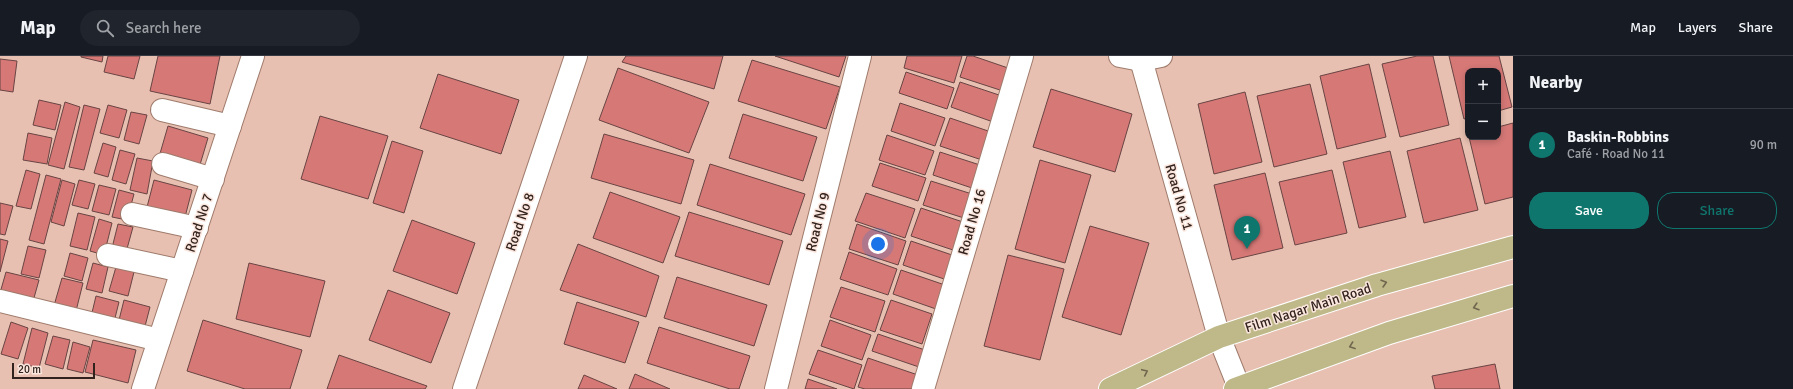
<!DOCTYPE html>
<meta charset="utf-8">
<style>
body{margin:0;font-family:Signika,sans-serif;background:#20242c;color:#f1f3f6}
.controls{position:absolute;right:12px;top:12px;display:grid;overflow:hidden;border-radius:8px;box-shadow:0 2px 6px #0003}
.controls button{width:36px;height:36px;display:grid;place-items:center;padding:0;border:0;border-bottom:1px solid #363941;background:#171b24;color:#f1f3f6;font:20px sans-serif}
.scale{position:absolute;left:12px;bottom:10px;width:83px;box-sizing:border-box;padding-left:4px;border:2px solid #31221d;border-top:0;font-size:11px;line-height:14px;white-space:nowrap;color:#31221d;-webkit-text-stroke:3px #fbe6de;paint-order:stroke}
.you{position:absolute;left:878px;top:188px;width:14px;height:14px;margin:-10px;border:3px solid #fff;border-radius:50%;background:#1a73e8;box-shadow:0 0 0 6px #1a73e833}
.badge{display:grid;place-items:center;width:26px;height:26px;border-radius:50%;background:#0f766e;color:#fff;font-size:13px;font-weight:700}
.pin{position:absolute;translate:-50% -33px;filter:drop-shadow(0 1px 2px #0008)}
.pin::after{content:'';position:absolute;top:21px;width:14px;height:12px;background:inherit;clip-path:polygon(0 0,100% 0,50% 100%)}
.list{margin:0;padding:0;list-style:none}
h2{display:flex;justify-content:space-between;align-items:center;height:52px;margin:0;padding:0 16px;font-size:17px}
h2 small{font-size:13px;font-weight:400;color:#9ea1a6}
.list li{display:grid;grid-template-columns:26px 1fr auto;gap:12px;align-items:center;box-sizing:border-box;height:72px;padding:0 16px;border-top:1px solid #363941}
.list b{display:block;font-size:15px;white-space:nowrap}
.list p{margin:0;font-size:13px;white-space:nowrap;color:#9ea1a6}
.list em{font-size:13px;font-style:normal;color:#9ea1a6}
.actions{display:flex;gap:8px;padding:12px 16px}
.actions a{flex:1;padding:9px 0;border:1px solid #0f766e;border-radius:16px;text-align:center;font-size:14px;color:#0f766e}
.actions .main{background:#0f766e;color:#fff}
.icon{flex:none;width:22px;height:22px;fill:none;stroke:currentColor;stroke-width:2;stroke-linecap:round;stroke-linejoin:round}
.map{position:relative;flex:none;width:1513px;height:333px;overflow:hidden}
header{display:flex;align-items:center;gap:24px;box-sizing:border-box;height:56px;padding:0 20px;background:#171b24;border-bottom:1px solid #363941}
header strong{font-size:19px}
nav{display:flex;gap:22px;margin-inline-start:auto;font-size:14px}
.search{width:280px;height:36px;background:#20242c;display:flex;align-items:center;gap:10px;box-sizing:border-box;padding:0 14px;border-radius:22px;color:#9ea1a6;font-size:15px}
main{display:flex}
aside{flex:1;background:#171b24}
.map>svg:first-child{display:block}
.building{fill:#d57876;stroke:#694443}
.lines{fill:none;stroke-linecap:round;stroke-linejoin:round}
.minor-casing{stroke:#9f7b6c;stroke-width:24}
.major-casing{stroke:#fff;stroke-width:24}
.minor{stroke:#fff;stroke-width:22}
.major{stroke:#bfb98a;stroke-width:22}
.oneway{stroke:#71664e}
.labels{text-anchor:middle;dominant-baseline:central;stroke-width:3;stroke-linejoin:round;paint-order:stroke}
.street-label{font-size:14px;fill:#31221d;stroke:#fbe6de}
</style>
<header>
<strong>Map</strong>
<div class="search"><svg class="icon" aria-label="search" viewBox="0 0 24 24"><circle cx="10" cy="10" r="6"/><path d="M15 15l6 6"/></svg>Search here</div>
<nav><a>Map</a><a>Layers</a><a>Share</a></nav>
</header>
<main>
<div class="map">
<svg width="1513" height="333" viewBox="0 0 1513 333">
<rect width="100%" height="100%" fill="#e8c0b1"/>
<g class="building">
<polygon points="81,0 103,0 102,6 81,1"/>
<polygon points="108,0 140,0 134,23 104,16"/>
<polygon points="158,0 220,0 210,48 150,35"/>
<polygon points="626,0 723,0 714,33 622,6"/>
<polygon points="775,0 846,0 839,21"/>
<polygon points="907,0 962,0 954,27 904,12"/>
<polygon points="967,0 973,0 1011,13 1003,35 960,21"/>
<polygon points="1417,0 1433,0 1449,69 1400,81 1382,8"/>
<polygon points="1449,0 1499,0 1512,51 1498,55 1498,15 1468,15 1468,62 1464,63"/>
<polygon points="0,3 17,5 13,36 0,34"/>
<polygon points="752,4 840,31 826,73 738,45"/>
<polygon points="1369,8 1386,81 1337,93 1320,20"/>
<polygon points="618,12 709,46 689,97 599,64"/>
<polygon points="906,16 954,32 947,53 899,37"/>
<polygon points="438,18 519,44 501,98 420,72"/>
<polygon points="960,26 1005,41 996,67 951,51"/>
<polygon points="1310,28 1327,98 1274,111 1257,40"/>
<polygon points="1051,33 1132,58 1115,116 1033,91"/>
<polygon points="1245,36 1262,106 1214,118 1198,48"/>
<polygon points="39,44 61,49 55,74 33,69"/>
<polygon points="65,46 80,51 64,113 48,109"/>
<polygon points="900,47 945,62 935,90 891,75"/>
<polygon points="84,49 100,53 84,114 69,111"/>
<polygon points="108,49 127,54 119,82 100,77"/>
<polygon points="131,56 147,59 139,88 124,84"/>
<polygon points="743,58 817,81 803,125 729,102"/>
<polygon points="320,60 388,80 368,143 301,123"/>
<polygon points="950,62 994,77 985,105 940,90"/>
<polygon points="1513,67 1513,141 1485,148 1469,81 1498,81 1498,71"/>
<polygon points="168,70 208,82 199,112 159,101"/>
<polygon points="28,77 52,82 47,108 23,104"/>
<polygon points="604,78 694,104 681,148 591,122"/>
<polygon points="887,79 934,95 925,119 879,104"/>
<polygon points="1460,82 1478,154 1424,167 1407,95"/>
<polygon points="392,85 423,95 404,157 373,147"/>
<polygon points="103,87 116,91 108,121 94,117"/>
<polygon points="120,94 135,98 126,128 112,124"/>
<polygon points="1390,95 1406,161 1359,172 1343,106"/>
<polygon points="940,96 983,110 975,133 933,119"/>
<polygon points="137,102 153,105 147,138 130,134"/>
<polygon points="1040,104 1091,119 1065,207 1015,193"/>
<polygon points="880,107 926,122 918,145 872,130"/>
<polygon points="710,108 805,138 791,179 697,149"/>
<polygon points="26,114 40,118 31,153 16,150"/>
<polygon points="1332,114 1347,177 1295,189 1279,126"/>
<polygon points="1265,117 1283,192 1232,204 1214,129"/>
<polygon points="46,119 61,123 44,188 29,184"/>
<polygon points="62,124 75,128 64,170 51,166"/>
<polygon points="79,124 95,128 88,153 72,149"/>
<polygon points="154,124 192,134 184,165 146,155"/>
<polygon points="931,125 972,138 964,162 923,149"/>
<polygon points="99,129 116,133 109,159 92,155"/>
<polygon points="119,134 134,138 127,164 112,161"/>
<polygon points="610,136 680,161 663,207 593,182"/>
<polygon points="866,137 915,153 905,182 855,165"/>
<polygon points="0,147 13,150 5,179 0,178"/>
<polygon points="921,152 966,167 956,195 911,180"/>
<polygon points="689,156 783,185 769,229 675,200"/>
<polygon points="78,157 95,161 87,194 70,190"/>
<polygon points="99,163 112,167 104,199 90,195"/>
<polygon points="412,164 475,187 457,238 393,215"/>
<polygon points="118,168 133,171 125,200 111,196"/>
<polygon points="857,168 906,185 898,209 849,193"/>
<polygon points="1090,170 1149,187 1121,279 1062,261"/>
<polygon points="0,183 8,185 0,216"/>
<polygon points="911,185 955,200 947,224 903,209"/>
<polygon points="578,188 659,220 646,261 560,234"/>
<polygon points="28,190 46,194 39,222 21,218"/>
<polygon points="849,196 897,213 888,239 840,223"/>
<polygon points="70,197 88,202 82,225 64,220"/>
<polygon points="1008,199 1064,213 1040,304 984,290"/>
<polygon points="93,207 108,211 102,237 86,233"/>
<polygon points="249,207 325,225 310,281 236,263"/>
<polygon points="116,211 134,216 128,240 109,235"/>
<polygon points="901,214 945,229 936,253 893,238"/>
<polygon points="6,216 39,224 32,249 0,237"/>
<polygon points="677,221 767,249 754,290 664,262"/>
<polygon points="62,222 83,227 75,259 53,253"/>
<polygon points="841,231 885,245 875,276 830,261"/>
<polygon points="388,234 450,257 431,307 369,284"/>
<polygon points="96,240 119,246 113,270 90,265"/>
<polygon points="124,244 150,251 143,278 117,272"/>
<polygon points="891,244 932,258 922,288 880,274"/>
<polygon points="577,246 639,266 625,307 564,288"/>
<polygon points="203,264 302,294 290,333 245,333 187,315"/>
<polygon points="830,264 871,279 862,304 821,290"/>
<polygon points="11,266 28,272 18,303 1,298"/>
<polygon points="659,271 750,300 739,333 730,333 647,307"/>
<polygon points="32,272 48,277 39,312 23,308"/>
<polygon points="878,278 925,294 919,311 872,295"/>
<polygon points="53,280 70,284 63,313 45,308"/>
<polygon points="93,284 136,294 128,327 85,316"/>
<polygon points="73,286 90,291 83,317 67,313"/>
<polygon points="818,294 862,309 854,333 809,318"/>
<polygon points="339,299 427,330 425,333 327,333"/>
<polygon points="868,302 918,319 913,333 865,333 858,331"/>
<polygon points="1495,308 1500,333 1435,333 1432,320"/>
<polygon points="635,318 670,333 629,333"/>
<polygon points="584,319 617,333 578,333"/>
<polygon points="808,323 837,333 805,333"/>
</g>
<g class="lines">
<defs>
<g id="minor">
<polyline points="1120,0 1141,4 1161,0"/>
<polyline points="1140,0 1219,281 1239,331"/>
<polyline points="162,54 230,70"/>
<polyline points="163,108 213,123"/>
<polyline points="132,158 197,172"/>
<polyline points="108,199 182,215"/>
<polyline points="0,245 159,284"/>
<polyline points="143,333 253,0"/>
<polyline points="464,333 576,0"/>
<polyline points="776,333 860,0"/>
<polyline points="923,333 1022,0"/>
</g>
<g id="major">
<polyline points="1110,333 1219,281 1377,229 1513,191"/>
<polyline points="1235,333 1389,277 1513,240"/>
</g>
</defs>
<use href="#minor" class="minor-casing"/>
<use href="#major" class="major-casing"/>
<use href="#minor" class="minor"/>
<use href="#major" class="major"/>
</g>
<defs><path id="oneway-chevron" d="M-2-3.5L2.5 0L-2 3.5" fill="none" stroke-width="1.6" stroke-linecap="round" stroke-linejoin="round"/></defs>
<g class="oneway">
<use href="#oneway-chevron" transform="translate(1384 227) rotate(-16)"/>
<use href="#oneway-chevron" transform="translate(1476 251) rotate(163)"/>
<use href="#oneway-chevron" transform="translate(1352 290) rotate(160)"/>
<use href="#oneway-chevron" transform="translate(1145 316) rotate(-25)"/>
</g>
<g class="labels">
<g class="street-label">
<text transform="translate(1179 141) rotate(74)">Road No 11</text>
<text transform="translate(520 166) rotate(-71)">Road No 8</text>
<text transform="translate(818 166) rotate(-76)">Road No 9</text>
<text transform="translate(972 166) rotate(-74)">Road No 16</text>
<text transform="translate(199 167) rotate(-72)">Road No 7</text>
<text transform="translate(1308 252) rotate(-18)">Film Nagar Main Road</text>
</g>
</g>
</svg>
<div class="controls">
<button>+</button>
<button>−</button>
</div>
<div class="scale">20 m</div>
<div class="you"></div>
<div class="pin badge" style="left:1247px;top:193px">1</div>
</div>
<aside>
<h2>Nearby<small></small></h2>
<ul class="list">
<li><span class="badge">1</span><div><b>Baskin-Robbins</b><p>Café · Road No 11</p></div><em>90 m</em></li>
</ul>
<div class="actions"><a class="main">Save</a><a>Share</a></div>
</aside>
</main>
